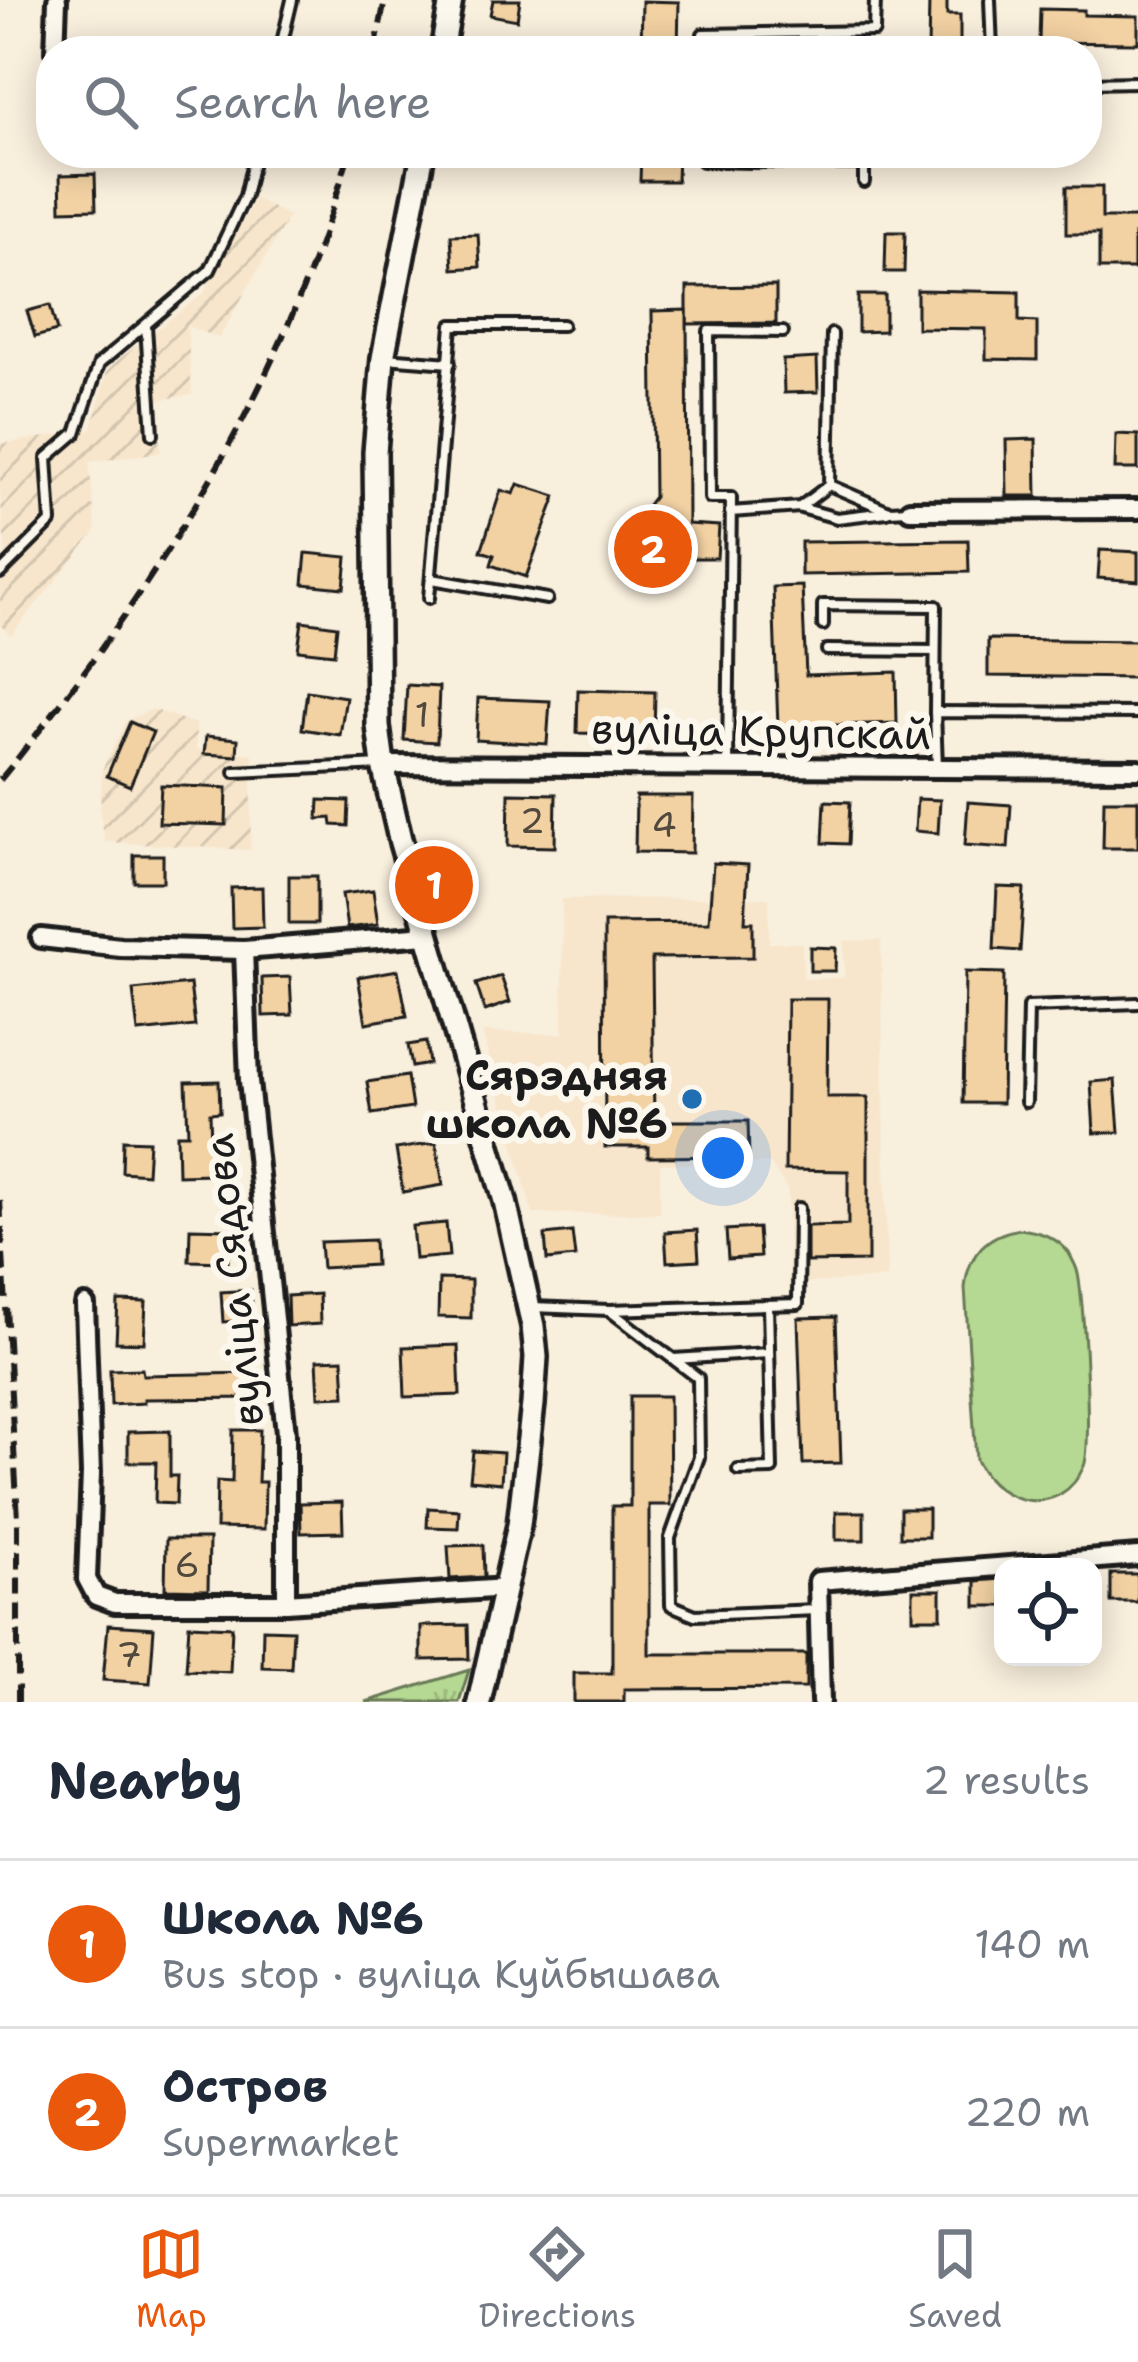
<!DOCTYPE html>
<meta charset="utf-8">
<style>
body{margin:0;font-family:"Shantell Sans",sans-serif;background:#f2f2f3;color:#1f2937}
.controls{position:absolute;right:36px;bottom:36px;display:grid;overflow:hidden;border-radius:24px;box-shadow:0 6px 30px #0003}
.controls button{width:108px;height:108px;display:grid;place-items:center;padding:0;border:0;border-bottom:3px solid #e0e1e3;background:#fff;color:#1f2937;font:60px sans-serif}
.you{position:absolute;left:723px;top:1158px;width:42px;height:42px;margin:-30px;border:9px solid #fff;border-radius:50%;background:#1a73e8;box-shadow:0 0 0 18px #1a73e833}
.badge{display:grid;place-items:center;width:78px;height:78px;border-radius:50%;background:#ea580c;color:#fff;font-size:39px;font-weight:700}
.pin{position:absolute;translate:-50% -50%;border:6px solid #fff;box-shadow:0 3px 12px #0006}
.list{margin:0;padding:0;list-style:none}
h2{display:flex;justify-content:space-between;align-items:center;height:156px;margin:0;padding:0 48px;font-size:51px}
h2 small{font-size:39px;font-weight:400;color:#747a83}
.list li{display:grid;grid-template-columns:78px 1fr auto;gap:36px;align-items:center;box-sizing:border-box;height:168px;padding:0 48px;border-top:3px solid #e0e1e3}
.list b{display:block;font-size:45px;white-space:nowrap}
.list p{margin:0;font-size:39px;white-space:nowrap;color:#747a83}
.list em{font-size:39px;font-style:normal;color:#747a83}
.icon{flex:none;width:66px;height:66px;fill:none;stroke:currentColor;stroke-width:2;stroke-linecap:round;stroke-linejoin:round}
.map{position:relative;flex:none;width:1138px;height:1702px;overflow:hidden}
.search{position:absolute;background:#fff;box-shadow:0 6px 30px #0003;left:36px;right:36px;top:36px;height:132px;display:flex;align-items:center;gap:30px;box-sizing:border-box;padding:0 42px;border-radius:48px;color:#747a83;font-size:45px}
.sheet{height:492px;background:#fff}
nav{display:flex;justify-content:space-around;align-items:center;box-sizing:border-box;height:168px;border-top:3px solid #e0e1e3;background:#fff;font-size:33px;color:#747a83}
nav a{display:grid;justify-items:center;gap:6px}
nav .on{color:#ea580c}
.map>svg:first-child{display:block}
.built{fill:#f7e6cc}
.industrial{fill:url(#industrial-furrows)}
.grass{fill:url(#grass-tufts);stroke:#687a57;stroke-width:3}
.pitch{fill:#b5d892;stroke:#687a57;stroke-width:3}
.building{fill:#f2d1a3;stroke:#1c1c1c;stroke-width:3}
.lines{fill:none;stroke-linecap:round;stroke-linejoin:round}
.lane-casing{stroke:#1c1c1c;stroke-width:16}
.street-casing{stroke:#1c1c1c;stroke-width:26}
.secondary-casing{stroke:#1c1c1c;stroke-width:30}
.lane{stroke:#fbf7ec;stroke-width:8}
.street{stroke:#fbf7ec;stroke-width:16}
.secondary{stroke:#fbf7ec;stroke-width:21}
.rail{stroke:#1c1c1c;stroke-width:6;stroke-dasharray:18 9;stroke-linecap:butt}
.poi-dot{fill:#1f6fb2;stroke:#fbf7ec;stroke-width:4.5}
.labels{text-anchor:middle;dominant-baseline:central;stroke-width:12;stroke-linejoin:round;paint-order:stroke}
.number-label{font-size:36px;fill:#52493e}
.street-label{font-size:42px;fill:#1c1c1c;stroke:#fbf7ec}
.poi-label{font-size:42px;font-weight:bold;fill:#1c1c1c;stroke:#fbf7ec;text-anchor:end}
</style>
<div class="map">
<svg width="1138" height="1702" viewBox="0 0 1138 1702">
<defs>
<pattern id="industrial-furrows" width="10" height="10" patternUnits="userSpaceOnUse" patternTransform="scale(3)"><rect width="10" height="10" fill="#f7e6cc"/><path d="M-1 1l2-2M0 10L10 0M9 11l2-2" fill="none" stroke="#d3c5af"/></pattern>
<pattern id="grass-tufts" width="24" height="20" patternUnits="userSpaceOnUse" patternTransform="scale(3)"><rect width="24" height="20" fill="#b5d892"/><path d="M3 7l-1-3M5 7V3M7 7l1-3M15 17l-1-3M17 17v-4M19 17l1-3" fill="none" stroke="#9bb97d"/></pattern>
</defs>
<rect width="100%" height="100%" fill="#f9efdd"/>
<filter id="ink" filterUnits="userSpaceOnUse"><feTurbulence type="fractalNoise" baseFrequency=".00833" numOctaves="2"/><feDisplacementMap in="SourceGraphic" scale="24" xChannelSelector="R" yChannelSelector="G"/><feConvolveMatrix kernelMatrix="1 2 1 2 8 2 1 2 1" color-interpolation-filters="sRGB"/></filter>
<g filter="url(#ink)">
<polygon class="built" points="769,898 769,943 802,943 803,979 844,978 844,941 881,940 887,1278 789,1284 788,1191 770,1163 660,1164 660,1213 533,1214 482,1032 563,1034 562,899"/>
<g class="industrial">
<polygon points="255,199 289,216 219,338 187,326 192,395 155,400 161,452 89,462 96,531 11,635 0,625 0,564 6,557 0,492 0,444 91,430 108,368 204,293"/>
<polygon points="152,709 196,724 196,749 253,754 250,850 105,842 100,812 102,770 126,721"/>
</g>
<polygon class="grass" points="469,1670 459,1702 366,1702"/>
<path class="pitch" d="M 1020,1229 C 1039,1231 1057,1237 1069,1253 C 1071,1257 1076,1266 1077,1270 C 1084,1292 1092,1448 1084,1466 C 1061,1519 998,1507 976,1460 L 965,1288 C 968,1254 987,1234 1020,1229 Z"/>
<g class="building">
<polygon points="493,0 520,0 517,20 490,15"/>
<polygon points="929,0 947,0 947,15 960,15 960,51 928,51"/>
<polygon points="642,1 679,2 678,51 641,51"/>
<polygon points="1040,9 1084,10 1084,15 1138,16 1138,43 1039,42"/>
<polygon points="641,153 678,153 677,181 640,181"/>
<polygon points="95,174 96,209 61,210 60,175"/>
<polygon points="1066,187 1102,187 1102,218 1138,218 1138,235 1134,235 1134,269 1099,269 1099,234 1066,234"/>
<polygon points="886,232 905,232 904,272 885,272"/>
<polygon points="478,234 480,267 453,269 451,235"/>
<polygon points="776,286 776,323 687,324 687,287"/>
<polygon points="917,290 1019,292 1019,321 1037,322 1037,360 986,359 986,329 917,328"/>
<polygon points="858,295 885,295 885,331 858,332"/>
<polygon points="50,305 57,331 35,337 27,311"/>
<polygon points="687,310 688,524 719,526 717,558 684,558 683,572 632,552 632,519 644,510 654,497 652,311"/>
<polygon points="817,358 818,392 784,393 783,360"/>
<polygon points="1116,434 1138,435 1138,469 1115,469"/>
<polygon points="1036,439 1037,496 1007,496 1006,440"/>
<polygon points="518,484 556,496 526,577 491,565 494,555 481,551 501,490 514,494"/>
<polygon points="968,540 969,572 801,575 801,542"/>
<polygon points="1100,550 1138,552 1138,581 1098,578"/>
<polygon points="306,553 347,557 344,588 303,584"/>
<polygon points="802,586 806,675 896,672 897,723 778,727 773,587"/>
<polygon points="302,621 337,626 334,654 298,650"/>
<polygon points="988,639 1138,641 1138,678 988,676"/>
<polygon points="407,685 439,687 437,742 404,740"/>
<polygon points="578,690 655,692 654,735 577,733"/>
<polygon points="307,691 346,697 340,735 302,729"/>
<polygon points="478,698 550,701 547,744 476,740"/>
<polygon points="130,722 153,732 130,786 107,776"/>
<polygon points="206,736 238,739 237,756 204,754"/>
<polygon points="161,785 227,788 226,825 159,823"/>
<polygon points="509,793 556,794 555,847 508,846"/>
<polygon points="636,796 693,796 692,853 635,852"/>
<polygon points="917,799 940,800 938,833 915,831"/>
<polygon points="319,800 349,801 348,826 332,825 331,818 318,819"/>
<polygon points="1104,800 1138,800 1138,848 1103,848"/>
<polygon points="825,801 850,802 848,844 823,843"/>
<polygon points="968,802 1011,805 1008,848 965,845"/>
<rect x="134" y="855" width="29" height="27"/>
<polygon points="713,863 748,865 745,922 753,922 753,957 652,958 654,1121 748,1121 749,1156 648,1157 648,1147 605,1147 604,923 709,922"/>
<rect x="289" y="876" width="28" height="48"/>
<polygon points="262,887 263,927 232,928 231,888"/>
<polygon points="997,887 1024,888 1020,951 994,949"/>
<polygon points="373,890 378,924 347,928 342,894"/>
<polygon points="810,947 836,948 835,971 810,971"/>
<polygon points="398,970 407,1016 366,1023 358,977"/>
<polygon points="965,972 1004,973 1002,1103 963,1103"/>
<polygon points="501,976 510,1002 485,1011 476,984"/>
<polygon points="290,977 292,1015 263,1016 262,978"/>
<polygon points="190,984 195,1026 138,1032 133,990"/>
<polygon points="787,999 828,999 827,1097 868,1097 868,1261 807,1262 807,1226 848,1225 848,1171 785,1170"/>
<polygon points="426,1042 429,1064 412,1067 408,1045"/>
<polygon points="407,1076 412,1108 372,1114 367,1082"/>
<polygon points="1115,1080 1119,1132 1094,1133 1091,1082"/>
<polygon points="219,1081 220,1112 210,1113 212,1174 178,1175 177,1134 188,1134 186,1082"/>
<polygon points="123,1140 149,1141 147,1174 122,1172"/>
<polygon points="436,1143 443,1185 403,1192 396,1149"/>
<polygon points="446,1223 449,1256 415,1259 412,1226"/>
<polygon points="190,1228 229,1229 228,1262 189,1261"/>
<polygon points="758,1228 760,1257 728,1259 726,1230"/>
<polygon points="697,1230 699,1260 667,1262 665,1232"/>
<polygon points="572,1232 575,1257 547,1260 545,1235"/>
<polygon points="374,1240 375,1265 322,1268 320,1242"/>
<polygon points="439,1279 471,1280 471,1318 438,1317"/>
<polygon points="251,1290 253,1320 223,1322 221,1292"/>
<polygon points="319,1294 320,1324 288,1326 287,1296"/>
<polygon points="118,1301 146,1302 144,1343 116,1342"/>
<polygon points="836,1317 841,1463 803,1464 798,1318"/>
<polygon points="458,1345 460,1395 405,1397 403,1347"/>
<polygon points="343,1359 345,1396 319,1397 317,1360"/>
<polygon points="142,1369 143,1375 259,1373 260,1398 144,1399 144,1403 111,1405 110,1370"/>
<polygon points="630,1396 669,1396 670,1505 649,1505 649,1654 806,1654 806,1688 624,1689 624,1702 574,1702 574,1673 612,1673 612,1506 630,1506"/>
<polygon points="233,1430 260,1430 258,1482 265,1482 264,1529 216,1528 217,1481 232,1482"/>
<polygon points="170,1431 170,1476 177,1476 176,1504 155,1503 156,1462 128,1462 128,1432"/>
<polygon points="473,1451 503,1453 501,1483 470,1480"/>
<polygon points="342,1502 343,1532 301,1533 300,1503"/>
<polygon points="428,1508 459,1510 458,1528 427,1527"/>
<rect x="900" y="1509" width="28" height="28"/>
<rect x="836" y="1512" width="28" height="28"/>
<polygon points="166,1539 209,1539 208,1590 165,1589"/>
<polygon points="483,1545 484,1577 450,1579 448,1546"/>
<rect x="1111" y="1574" width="27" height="28"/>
<polygon points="1003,1579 1003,1606 976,1606 976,1581"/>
<rect x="913" y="1590" width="28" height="28"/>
<polygon points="108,1625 154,1628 150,1683 103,1680"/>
<polygon points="189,1625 232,1627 230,1672 186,1670"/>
<polygon points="468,1625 469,1659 421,1660 421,1626"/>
<polygon points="263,1629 293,1630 291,1668 262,1667"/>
</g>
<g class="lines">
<defs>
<g id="lane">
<polyline points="990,0 992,51"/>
<polyline points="280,51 292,0"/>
<polyline points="702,51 703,34 874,31 875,0"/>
<polyline points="1087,83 1138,82"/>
<polyline points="702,153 702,161 864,164 864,182"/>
<polyline points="146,326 153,434"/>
<polyline points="385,358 450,363"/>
<polyline points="829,485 832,334"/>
<polyline points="801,508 837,518 887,512"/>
<polyline points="730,512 800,507 829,485 889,511 908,510"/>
<polyline points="0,573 51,522 47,458 76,433 99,364 210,270 245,196 255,153"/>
<polyline points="432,579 547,599"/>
<polyline points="429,598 452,325 562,325"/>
<polyline points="823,625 823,605 936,606 935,712"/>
<polyline points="827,650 935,651"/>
<polyline points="728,765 731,498 710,498 709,331 783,332"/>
<polyline points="937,767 935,712 1138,713"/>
<polyline points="235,772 382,765"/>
<polyline points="1026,1102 1028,1007 1138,1003"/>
<polyline points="532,1307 609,1310 798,1304 799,1208"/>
<polyline points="609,1310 698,1378 699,1457 670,1538 671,1605 695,1615 817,1610"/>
<polyline points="674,1359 768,1353"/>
<polyline points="738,1470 772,1469 768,1306"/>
</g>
<g id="street">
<polyline points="55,51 57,0"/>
<polyline points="910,510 1138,509"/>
<polyline points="383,765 1138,769"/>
<polyline points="41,938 120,947 244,950 426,935"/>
<polyline points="244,950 249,1081 286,1433 286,1603"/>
<polyline points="85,1305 91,1473 87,1579 96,1596 115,1603 286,1603 506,1588"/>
<polyline points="821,1702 818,1581 1138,1556"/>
</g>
<g id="secondary">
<polyline points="442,51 451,0"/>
<polyline points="423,153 383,358 375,452 378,726 383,765 400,839 505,1201 533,1326 536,1357 533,1404 519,1525 479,1702"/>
</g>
</defs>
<use href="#lane" class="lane-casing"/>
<use href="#street" class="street-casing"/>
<use href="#secondary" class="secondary-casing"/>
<use href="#lane" class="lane"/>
<use href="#street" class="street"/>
<use href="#secondary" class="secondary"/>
<g class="rail">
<polyline points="375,51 385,0"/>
<path d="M 0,780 C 153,593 284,387 349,153"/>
<polyline points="0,1200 18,1519 18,1702"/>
</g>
</g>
</g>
<circle class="poi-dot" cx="692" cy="1099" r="12"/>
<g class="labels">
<g class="number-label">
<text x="422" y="714">1</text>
<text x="532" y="820">2</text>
<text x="664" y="824">4</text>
<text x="187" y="1564">6</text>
<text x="129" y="1654">7</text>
</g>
<g class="street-label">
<text transform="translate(761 731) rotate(1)">вуліца Крупскай</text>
<text transform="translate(233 1280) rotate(-96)">вуліца Сядова</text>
</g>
<g class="poi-label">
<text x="668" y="1075">Сярэдняя<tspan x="668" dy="48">школа №6</tspan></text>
</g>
</g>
</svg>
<div class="controls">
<button><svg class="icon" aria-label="locate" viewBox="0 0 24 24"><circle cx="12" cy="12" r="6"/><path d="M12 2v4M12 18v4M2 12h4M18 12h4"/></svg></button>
</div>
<div class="you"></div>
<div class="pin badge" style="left:434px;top:885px">1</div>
<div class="pin badge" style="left:653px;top:549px">2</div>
<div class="search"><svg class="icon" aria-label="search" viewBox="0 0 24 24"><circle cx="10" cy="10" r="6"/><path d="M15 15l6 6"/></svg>Search here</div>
</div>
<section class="sheet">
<h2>Nearby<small>2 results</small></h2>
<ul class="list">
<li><span class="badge">1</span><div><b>Школа №6</b><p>Bus stop · вуліца Куйбышава</p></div><em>140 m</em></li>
<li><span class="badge">2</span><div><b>Остров</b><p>Supermarket</p></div><em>220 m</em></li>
</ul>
</section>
<nav>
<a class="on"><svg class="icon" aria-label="map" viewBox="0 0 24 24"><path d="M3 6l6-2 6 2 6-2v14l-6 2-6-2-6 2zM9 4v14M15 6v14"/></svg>Map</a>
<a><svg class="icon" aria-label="directions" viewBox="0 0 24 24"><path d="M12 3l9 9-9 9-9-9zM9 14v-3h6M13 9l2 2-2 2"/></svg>Directions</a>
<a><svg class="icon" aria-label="saved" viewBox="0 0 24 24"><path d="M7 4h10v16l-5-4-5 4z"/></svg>Saved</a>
</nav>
